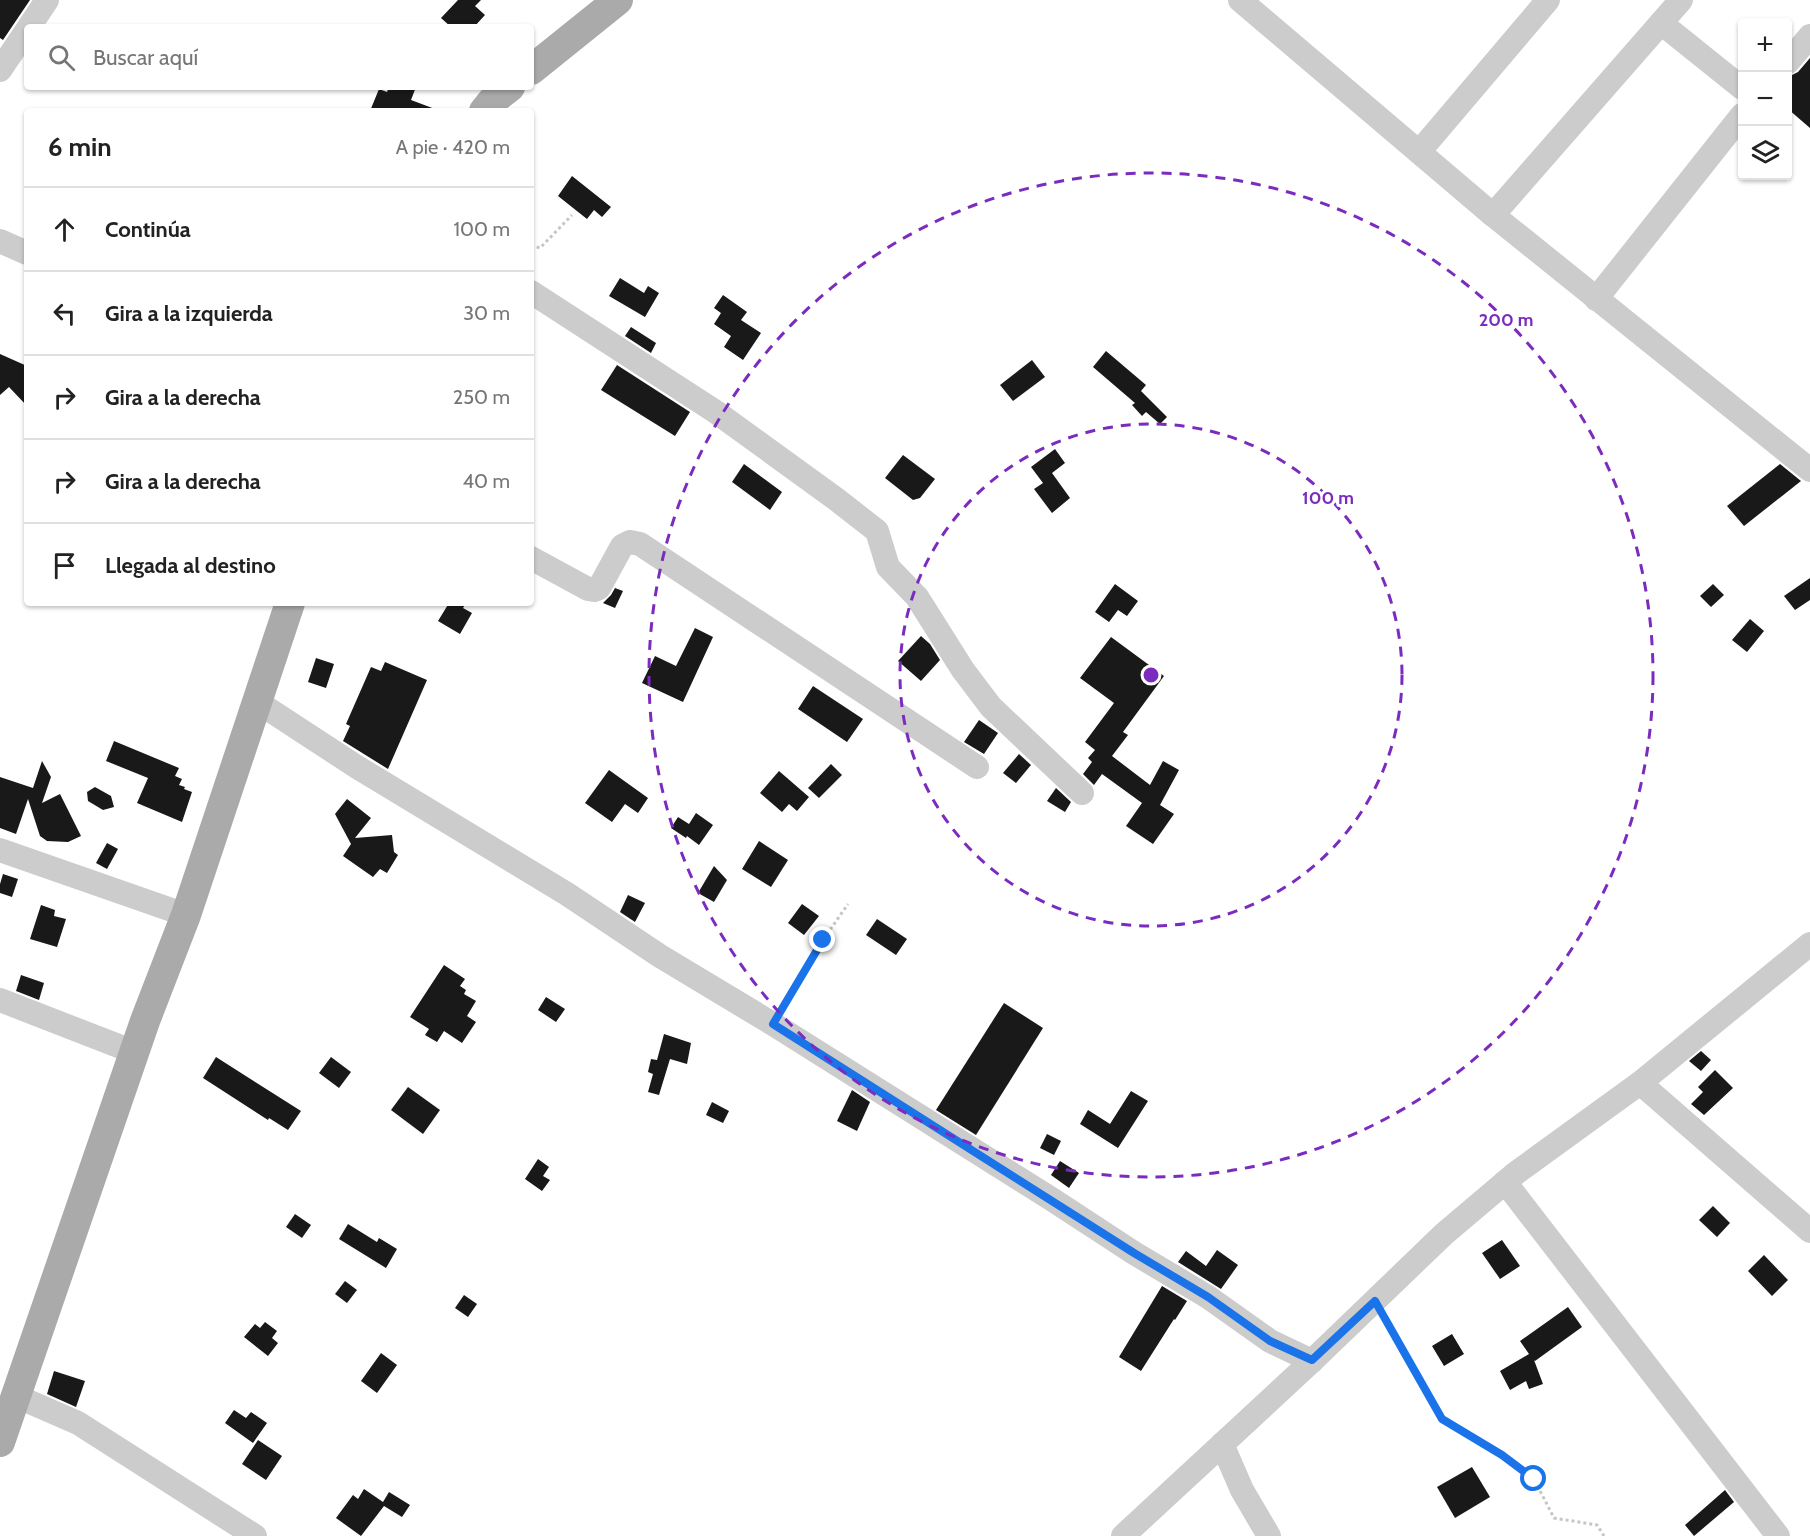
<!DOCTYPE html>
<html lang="es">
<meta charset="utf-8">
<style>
body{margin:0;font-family:Cabin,sans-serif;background:#f6f6f6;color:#222}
.controls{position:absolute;right:18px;top:18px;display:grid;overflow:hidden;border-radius:6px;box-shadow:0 2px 4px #0004}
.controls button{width:54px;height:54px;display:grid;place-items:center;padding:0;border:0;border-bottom:2px solid #e0e0e0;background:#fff;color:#222;font:30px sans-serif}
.stop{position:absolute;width:18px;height:18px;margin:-14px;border:4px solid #1a73e8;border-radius:50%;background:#fff}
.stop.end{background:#1a73e8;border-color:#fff;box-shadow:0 2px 6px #0008}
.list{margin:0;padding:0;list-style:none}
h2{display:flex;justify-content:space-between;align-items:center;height:78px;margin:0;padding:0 24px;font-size:26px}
h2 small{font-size:20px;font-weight:400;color:#767676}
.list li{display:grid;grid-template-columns:39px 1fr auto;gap:18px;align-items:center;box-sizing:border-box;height:84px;padding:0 24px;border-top:2px solid #e0e0e0}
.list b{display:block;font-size:22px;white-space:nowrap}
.list em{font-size:20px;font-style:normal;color:#767676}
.icon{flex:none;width:33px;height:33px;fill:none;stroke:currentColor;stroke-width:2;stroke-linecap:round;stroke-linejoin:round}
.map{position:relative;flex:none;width:1810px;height:1536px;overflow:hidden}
.search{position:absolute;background:#fff;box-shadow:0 2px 4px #0004;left:24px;top:24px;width:510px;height:66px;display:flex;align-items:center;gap:15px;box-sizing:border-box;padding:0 21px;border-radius:6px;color:#767676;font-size:22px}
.panel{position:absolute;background:#fff;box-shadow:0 2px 4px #0004;left:24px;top:108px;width:510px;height:498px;border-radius:6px}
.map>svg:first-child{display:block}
.building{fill:#191919}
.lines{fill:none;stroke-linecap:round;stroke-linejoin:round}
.path{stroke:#c6c6c6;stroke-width:3;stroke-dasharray:3 3;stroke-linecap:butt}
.minor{stroke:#ccc;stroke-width:24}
.major{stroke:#aaa;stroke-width:30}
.route{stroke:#1a73e8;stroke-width:8}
.ring{fill:none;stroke:#7b2cbf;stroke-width:3;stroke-dasharray:10 8}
.centre{fill:#7b2cbf;stroke:#fff;stroke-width:3}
.ring-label{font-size:18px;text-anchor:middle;font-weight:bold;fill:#7b2cbf;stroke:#fff;stroke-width:6;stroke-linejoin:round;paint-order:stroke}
</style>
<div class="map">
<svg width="1810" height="1536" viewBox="0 0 1810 1536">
<rect width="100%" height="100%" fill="#fff"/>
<g class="building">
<polygon points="0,0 30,0 3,40 0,38"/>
<polygon points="458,0 481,0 475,6 485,15 474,27 451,27 441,18"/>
<polygon points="1810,58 1810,128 1788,109 1788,77 1798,72"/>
<polygon points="389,87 416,87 411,100 435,109 435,111 370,111 379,89 387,92"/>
<polygon points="572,176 611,207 602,217 594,210 587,219 558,196"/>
<polygon points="620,278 644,293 648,286 659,293 645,317 609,296"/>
<polygon points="723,295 747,312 741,320 761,333 743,360 724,347 731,336 714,324 721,313 714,308"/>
<polygon points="631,327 656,343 651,353 625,336"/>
<polygon points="1106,351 1146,385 1141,391 1167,417 1160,424 1146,412 1142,416 1132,405 1135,403 1093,367"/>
<polygon points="0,354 27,366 27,406 9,387 0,395"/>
<polygon points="1032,360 1045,377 1013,401 1000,385"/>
<polygon points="617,365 690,412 675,436 601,390"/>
<polygon points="1055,449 1065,463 1052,473 1070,498 1052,513 1034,489 1043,483 1031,467"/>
<polygon points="903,455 935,479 920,498 913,500 885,478"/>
<polygon points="744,464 782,492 770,510 732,482"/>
<polygon points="1780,464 1801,481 1744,526 1727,506"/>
<polygon points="1810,578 1810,600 1795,610 1784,596"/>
<polygon points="1115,584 1138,601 1127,616 1118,610 1109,622 1095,612"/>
<polygon points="1713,584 1724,595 1711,607 1700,596"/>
<polygon points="615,588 623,591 615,608 603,603 611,595"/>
<polygon points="449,603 466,603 463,608 472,613 460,634 438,621"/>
<polygon points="1750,619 1764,631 1747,652 1732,640"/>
<polygon points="695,628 713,637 683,702 642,683 655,656 676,666"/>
<polygon points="921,636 930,644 940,660 921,681 898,661"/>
<polygon points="1111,637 1164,676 1123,732 1128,735 1112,756 1150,785 1163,761 1179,770 1160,805 1174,814 1153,844 1126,826 1142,803 1102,774 1094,785 1083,774 1092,762 1088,758 1095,750 1085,742 1114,703 1080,678"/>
<polygon points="316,658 334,664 326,688 308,682"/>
<polygon points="385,662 427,680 388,769 343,741 350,726 346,724 371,667 381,671"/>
<polygon points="813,686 863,719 847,742 798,709"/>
<polygon points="979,720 998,733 984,754 964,742"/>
<polygon points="114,741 179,768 175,776 182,779 179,785 185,787 184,789 192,792 182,822 137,803 148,778 106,761"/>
<polygon points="1019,754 1031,765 1016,783 1003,773"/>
<polygon points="42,761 51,777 42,803 60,794 81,836 68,842 47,841 40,836 28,799 16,834 0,828 0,777 33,788"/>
<polygon points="831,764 842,775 819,798 808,788"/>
<polygon points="609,770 648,798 638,813 625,804 612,822 585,803"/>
<polygon points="779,771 809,797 797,811 789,804 782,812 760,793"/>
<polygon points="95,787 111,796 114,807 103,810 88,801 87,792"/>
<polygon points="1056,788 1071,802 1065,812 1047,801"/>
<polygon points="347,799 371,818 355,838 392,835 394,852 398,855 387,873 380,869 373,877 343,856 351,844 335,814"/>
<polygon points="696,813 713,825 699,845 687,836 686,838 671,828 678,817 689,824"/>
<polygon points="759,841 788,860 771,887 742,869"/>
<polygon points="107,843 118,849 107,869 96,863"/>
<polygon points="714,866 727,880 714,902 698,893"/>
<polygon points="3,874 18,879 12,897 0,893 0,884"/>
<polygon points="628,895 645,903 635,922 620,912"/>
<polygon points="802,904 819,916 804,935 788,923"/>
<polygon points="41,905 55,910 54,916 66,919 57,947 30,939"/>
<polygon points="877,919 907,939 896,955 866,935"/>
<polygon points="444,965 465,979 460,986 466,990 464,994 476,1001 467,1016 476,1022 462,1043 444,1031 437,1042 425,1035 429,1029 410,1017"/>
<polygon points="21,975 44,983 39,1000 16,991"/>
<polygon points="546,997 565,1009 556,1022 538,1010"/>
<polygon points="1004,1003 1043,1028 976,1135 936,1110"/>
<polygon points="664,1034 691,1043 687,1064 670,1059 659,1095 648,1092 653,1074 648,1072 651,1059 657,1060"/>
<polygon points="1701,1051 1711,1060 1701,1071 1689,1061"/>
<polygon points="216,1057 301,1111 288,1130 269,1118 268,1120 203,1078"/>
<polygon points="331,1057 351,1072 339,1088 319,1073"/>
<polygon points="1715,1070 1733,1088 1704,1115 1691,1104 1703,1092 1698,1087"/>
<polygon points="408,1087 440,1110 423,1134 391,1110"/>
<polygon points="852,1090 870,1102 857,1131 837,1121"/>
<polygon points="1131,1091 1148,1101 1118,1148 1080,1124 1088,1110 1110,1124"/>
<polygon points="712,1102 729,1111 723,1123 706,1115"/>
<polygon points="1047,1134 1061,1141 1054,1155 1040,1148"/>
<polygon points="538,1159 549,1167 543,1176 550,1180 542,1191 525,1179"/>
<polygon points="1060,1161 1079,1173 1069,1188 1051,1175"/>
<polygon points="1713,1206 1730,1223 1717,1237 1699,1220"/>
<polygon points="295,1214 311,1225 302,1238 286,1227"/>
<polygon points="348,1224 377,1242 379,1238 397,1249 386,1268 339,1239"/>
<polygon points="1502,1240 1520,1266 1500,1279 1482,1253"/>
<polygon points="1217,1250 1238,1265 1221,1289 1178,1262 1186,1251 1206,1266"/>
<polygon points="1764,1255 1788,1280 1772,1296 1748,1271"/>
<polygon points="345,1281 357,1290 347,1303 335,1294"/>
<polygon points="1162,1286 1187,1301 1175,1320 1174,1319 1141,1371 1119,1357"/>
<polygon points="464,1295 477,1304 468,1317 455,1308"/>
<polygon points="1568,1307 1582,1327 1535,1361 1534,1360 1543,1384 1529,1389 1526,1381 1510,1390 1500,1371 1529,1354 1520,1341"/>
<polygon points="265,1322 277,1331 272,1338 278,1343 268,1356 244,1337 255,1324 260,1328"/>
<polygon points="1452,1334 1464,1354 1444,1366 1432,1346"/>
<polygon points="381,1353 397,1365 377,1393 361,1381"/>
<polygon points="54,1371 85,1381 76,1407 47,1394"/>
<polygon points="234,1410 246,1418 251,1412 267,1423 253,1443 225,1423"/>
<polygon points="258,1440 282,1456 266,1480 242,1464"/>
<polygon points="1472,1467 1490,1497 1455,1518 1437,1487"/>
<polygon points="364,1489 383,1502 389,1492 410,1505 402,1517 384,1506 361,1536 336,1518 353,1495 358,1499"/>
<polygon points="1725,1490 1734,1502 1694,1536 1685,1525"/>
</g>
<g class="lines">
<g class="path">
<polyline points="531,245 540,248 572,215"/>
<polyline points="783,1006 823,940 848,904"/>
<polyline points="1384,1318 1442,1419 1502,1455 1534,1479 1554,1518 1597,1525 1604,1536"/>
</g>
<g class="minor">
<polyline points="1240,0 1493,215 1810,470"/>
<polyline points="1661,23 1742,88"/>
<polyline points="29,27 47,0"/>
<polyline points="1788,62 1810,36"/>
<polyline points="0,70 27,30"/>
<polyline points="1419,152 1548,0"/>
<polyline points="1493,215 1681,0"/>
<polyline points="0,241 27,253"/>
<polyline points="531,292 716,412 836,499 877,531 888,567 917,597 963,670 991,707 1082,793"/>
<polyline points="1596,299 1742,115"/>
<polyline points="531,558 588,589 594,590 599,588 622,546 630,542 640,544 977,767"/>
<polyline points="256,701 357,767 567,894 660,956 773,1024 1053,1200 1134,1253 1208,1297 1270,1341 1312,1361"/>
<polyline points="0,850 186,915"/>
<polyline points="0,1000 134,1052"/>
<polyline points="1640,1083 1810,1231"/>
<polyline points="1505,1182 1778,1536"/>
<polyline points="16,1396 78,1423 255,1536"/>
<polyline points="1222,1444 1242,1490 1269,1536"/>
<polyline points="1123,1536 1312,1361 1444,1234 1516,1173 1640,1083 1810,944"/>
</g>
<g class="major">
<polyline points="531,70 618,0"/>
<polyline points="484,111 492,101 510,87"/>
<polyline points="0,1442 145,1021 186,915 290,603"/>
</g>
</g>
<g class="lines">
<polyline class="route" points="823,940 773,1024 1134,1253 1208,1297 1270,1341 1312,1360 1375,1301 1442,1419 1502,1455 1534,1479"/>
</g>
<g class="ring">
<circle cx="1151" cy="675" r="251"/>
<circle cx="1151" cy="675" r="502"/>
</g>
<circle cx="1151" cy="675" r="9" class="centre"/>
<g class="ring-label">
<text x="1506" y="326">200 m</text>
<text x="1328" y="504">100 m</text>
</g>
</svg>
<div class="controls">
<button>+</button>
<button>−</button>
<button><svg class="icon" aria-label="layers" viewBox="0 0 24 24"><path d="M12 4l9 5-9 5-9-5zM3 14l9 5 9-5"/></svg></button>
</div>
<div class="stop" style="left:1534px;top:1479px"></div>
<div class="stop end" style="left:823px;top:940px"></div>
<div class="search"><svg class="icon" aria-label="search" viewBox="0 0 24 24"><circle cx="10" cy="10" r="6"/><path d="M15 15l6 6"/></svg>Buscar aquí</div>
<section class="panel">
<h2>6 min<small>A pie · 420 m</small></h2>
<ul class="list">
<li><svg class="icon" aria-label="ahead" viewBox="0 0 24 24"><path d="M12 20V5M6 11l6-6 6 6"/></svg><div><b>Continúa</b></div><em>100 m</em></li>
<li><svg class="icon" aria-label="left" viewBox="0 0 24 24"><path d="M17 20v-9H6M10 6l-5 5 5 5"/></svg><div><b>Gira a la izquierda</b></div><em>30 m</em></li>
<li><svg class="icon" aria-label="right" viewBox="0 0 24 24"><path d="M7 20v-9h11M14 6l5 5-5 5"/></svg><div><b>Gira a la derecha</b></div><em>250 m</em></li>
<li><svg class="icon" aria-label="right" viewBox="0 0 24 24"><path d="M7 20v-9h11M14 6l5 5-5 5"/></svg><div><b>Gira a la derecha</b></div><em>40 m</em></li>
<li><svg class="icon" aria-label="arrive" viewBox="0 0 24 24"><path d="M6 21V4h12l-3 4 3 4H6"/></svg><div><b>Llegada al destino</b></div></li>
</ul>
</section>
</div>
